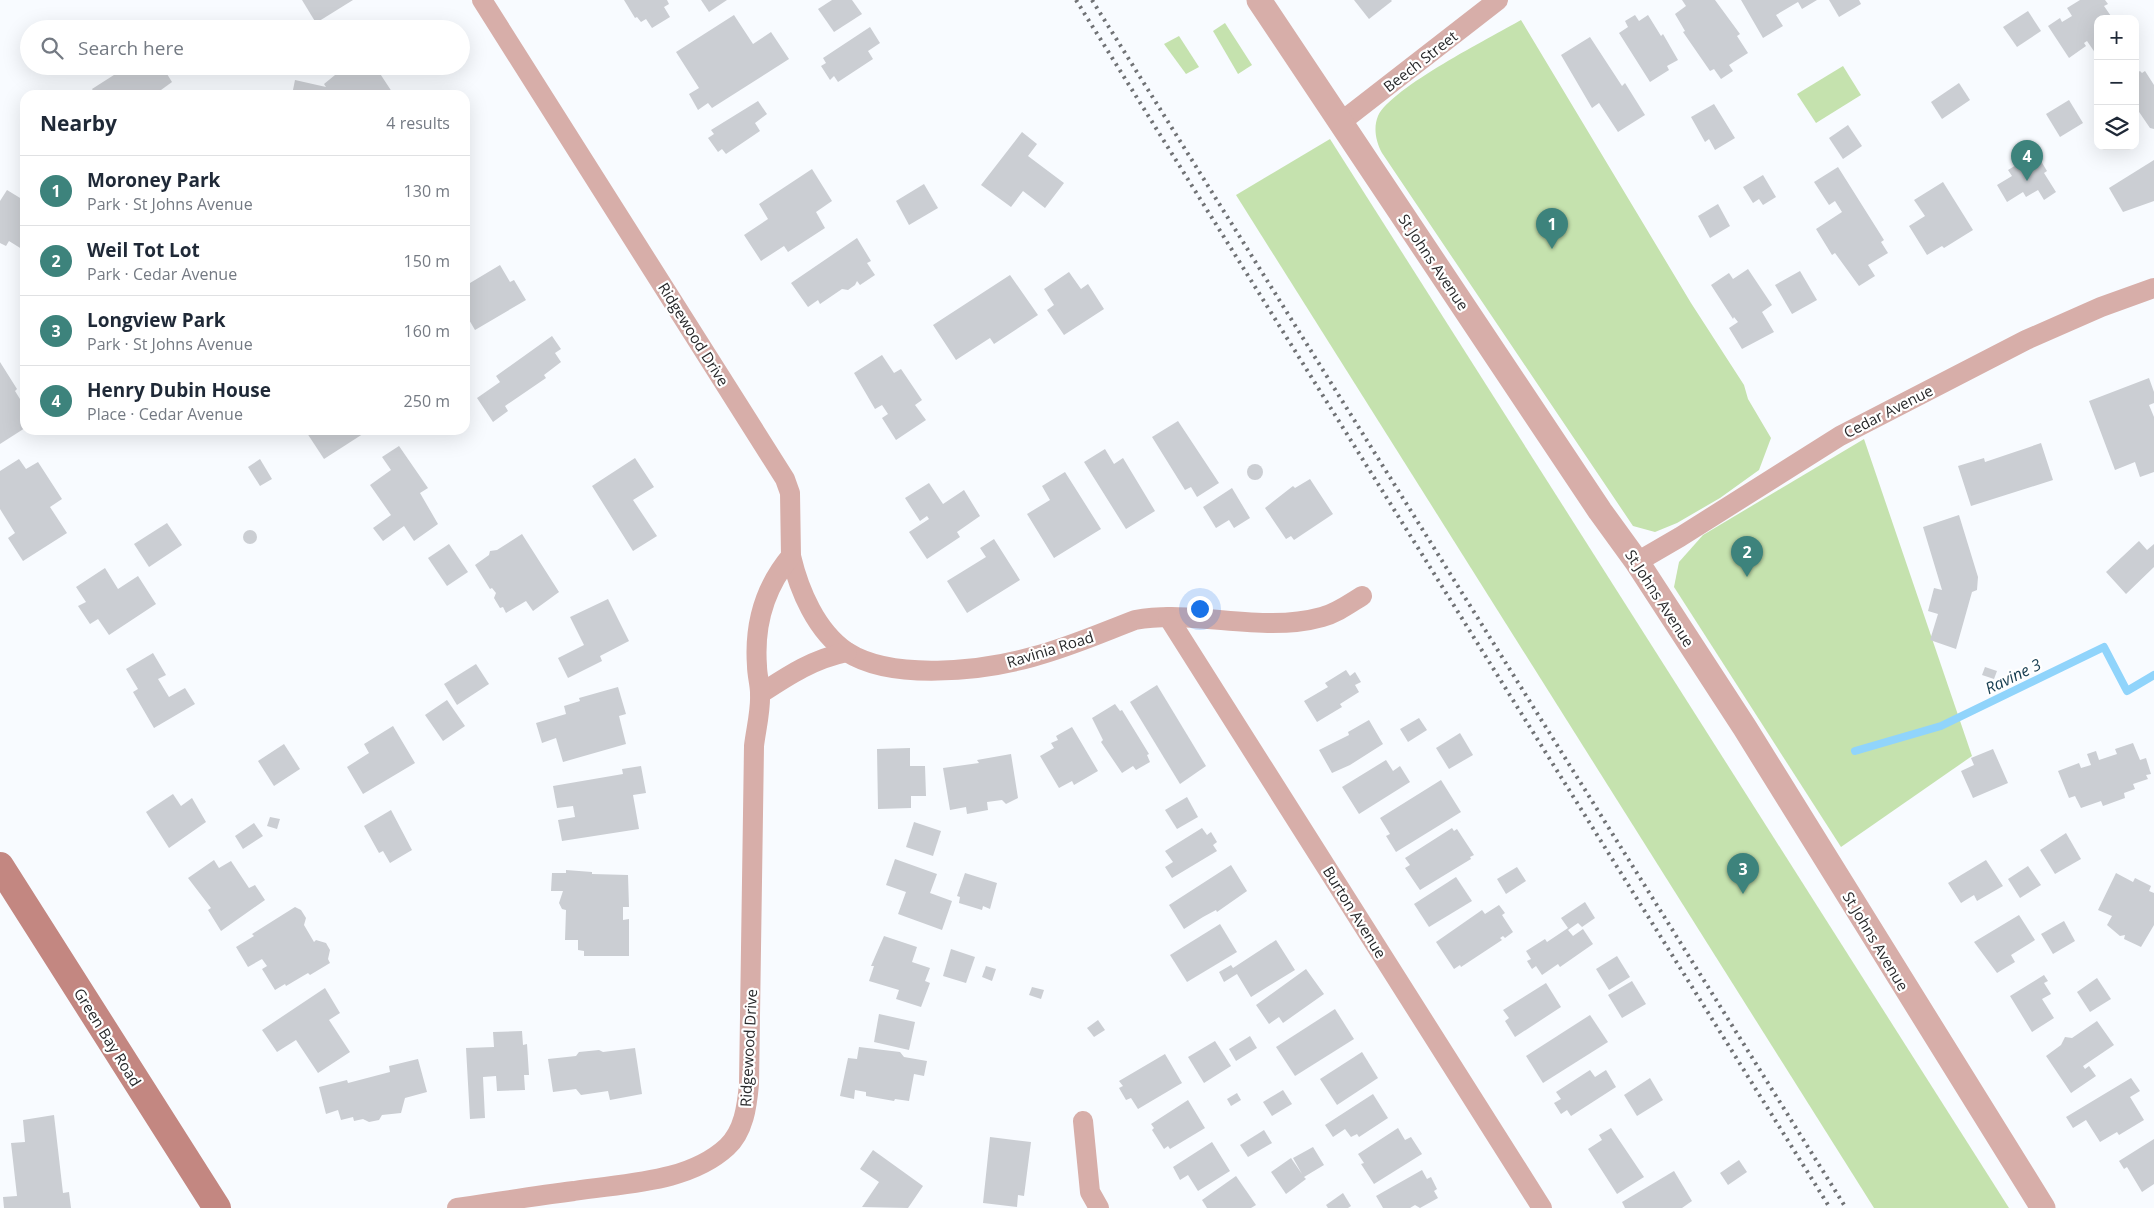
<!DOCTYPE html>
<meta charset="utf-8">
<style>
body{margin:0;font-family:"Open Sans",sans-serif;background:#f6f6f7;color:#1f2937}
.controls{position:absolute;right:15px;top:15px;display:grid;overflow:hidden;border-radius:10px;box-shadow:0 5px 20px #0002}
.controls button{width:45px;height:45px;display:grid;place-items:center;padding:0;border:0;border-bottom:1px solid #e0e1e3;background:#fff;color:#1f2937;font:25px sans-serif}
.you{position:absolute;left:1199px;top:608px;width:18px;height:18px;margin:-12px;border:4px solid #fff;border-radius:50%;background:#1a73e8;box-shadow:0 0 0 8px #1a73e833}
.badge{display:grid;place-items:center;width:32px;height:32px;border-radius:50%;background:#3d837c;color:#fff;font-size:16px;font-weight:700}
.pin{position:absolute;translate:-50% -41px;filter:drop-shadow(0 1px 2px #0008)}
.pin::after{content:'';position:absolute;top:26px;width:18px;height:15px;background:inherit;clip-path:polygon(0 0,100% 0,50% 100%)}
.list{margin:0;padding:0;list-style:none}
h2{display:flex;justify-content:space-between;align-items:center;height:65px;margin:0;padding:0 20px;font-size:21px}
h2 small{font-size:16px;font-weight:400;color:#747a83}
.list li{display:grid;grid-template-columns:32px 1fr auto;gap:15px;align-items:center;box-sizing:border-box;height:70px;padding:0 20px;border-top:1px solid #e0e1e3}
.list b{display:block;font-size:19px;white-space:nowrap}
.list p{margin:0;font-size:16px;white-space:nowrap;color:#747a83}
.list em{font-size:16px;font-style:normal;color:#747a83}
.icon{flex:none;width:28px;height:28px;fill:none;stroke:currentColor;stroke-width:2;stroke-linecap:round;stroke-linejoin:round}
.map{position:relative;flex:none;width:2154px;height:1208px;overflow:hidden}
.search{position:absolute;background:#fff;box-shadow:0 5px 20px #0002;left:20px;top:20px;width:450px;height:55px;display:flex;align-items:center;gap:12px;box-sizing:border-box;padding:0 18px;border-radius:28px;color:#747a83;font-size:19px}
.panel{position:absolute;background:#fff;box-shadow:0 5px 20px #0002;left:20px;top:90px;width:450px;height:345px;border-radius:15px}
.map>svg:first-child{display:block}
.green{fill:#c5e2ae}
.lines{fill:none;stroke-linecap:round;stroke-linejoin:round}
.stream{stroke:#90d4fb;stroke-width:8}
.building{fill:#cbced3}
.minor{stroke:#d7aea9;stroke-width:20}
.tertiary{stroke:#d7aea9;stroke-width:25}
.secondary{stroke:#c38781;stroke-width:28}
.rail{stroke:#707275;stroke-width:4;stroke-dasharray:2.5 5;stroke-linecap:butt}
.labels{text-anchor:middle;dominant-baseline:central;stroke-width:4.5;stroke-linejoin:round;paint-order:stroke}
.street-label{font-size:15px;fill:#28292b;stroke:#fff}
.water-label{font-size:16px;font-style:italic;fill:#153c4f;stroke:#fff}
</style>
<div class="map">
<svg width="2154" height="1208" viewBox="0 0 2154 1208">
<rect width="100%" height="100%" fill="#f8fbff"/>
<g class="green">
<path d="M 1521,20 L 1691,303 L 1744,385 L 1748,399 L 1771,438 L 1759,470 L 1720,498 L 1677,523 L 1655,532 L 1633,526 L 1382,153 C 1376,142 1373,128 1378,116 C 1392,87 1490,38 1521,20 Z"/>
<polygon points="1225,23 1252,65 1238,74 1213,31"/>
<polygon points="1179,36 1199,67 1186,74 1164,44"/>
<polygon points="1843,66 1861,95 1816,123 1797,94"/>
<polygon points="1330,139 2009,1208 1874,1208 1236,195"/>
<polygon points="1864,439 1972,756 1841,847 1674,587 1679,562 1703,535"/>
</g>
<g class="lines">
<polyline class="stream" points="1855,751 1941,726 2104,647 2127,691 2154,675"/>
</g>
<g class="building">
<polygon points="302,0 353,0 316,23"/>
<polygon points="624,0 667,0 669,4 664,7 670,17 652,28 646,19 641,22 637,17 635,18"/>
<polygon points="701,0 727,0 709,12"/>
<polygon points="832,0 852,0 862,14 834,32 818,9"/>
<polygon points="1354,0 1391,0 1392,1 1369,19"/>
<polygon points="1682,0 1715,0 1740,34 1737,36 1748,53 1729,65 1733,71 1721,79 1714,69 1710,71 1683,32 1685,31 1675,14 1686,6"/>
<polygon points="1741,0 1817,0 1802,9 1798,2 1776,15 1783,26 1763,38"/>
<polygon points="1829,0 1859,0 1861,4 1839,17"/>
<polygon points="2080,0 2105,0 2108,4 2104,6 2113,19 2098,19 2098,57 2087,41 2084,43 2086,46 2069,58 2048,26 2060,18 2062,22 2072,16 2067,8"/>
<polygon points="2028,11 2041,31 2017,47 2003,27"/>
<polygon points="734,15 753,44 771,32 789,59 712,108 708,103 698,110 689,94 699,88 676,52"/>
<polygon points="1635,15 1639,21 1648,15 1661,36 1663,34 1678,60 1667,66 1669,70 1650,82 1619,33 1628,27 1625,21"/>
<polygon points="870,27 880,43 868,51 873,59 838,82 834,76 830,80 821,66 826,63 823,58"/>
<polygon points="1590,37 1622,86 1625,83 1645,115 1618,132 1599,103 1592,108 1561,55"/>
<polygon points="128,66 162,66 172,82 161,90 164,95 96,95 92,89"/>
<polygon points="346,66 375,66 394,95 292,95 295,80 326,87 324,84"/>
<polygon points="2140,71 2142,73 2145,71 2154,85 2154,129 2150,128 2135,106 2135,74"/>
<polygon points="1959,83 1970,100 1942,119 1931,102"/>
<polygon points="2069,100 2083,123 2060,137 2046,114"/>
<polygon points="758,101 767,114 755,123 760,131 726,154 722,149 718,152 708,138 714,134 711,130"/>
<polygon points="1714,104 1735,138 1715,150 1709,139 1705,142 1691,117"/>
<polygon points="1848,125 1862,146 1843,159 1829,138"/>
<polygon points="1022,132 1037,144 1028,156 1064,183 1045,208 1023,191 1011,207 981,185"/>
<polygon points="2038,156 2047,171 2044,173 2056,192 2044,200 2038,190 2026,197 2023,192 2007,202 1997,185 2012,176 2008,170 2026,159 2028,163"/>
<polygon points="2154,160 2154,201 2123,212 2109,188"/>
<polygon points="1838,167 1884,240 1881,242 1888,253 1868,265 1875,276 1859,286 1835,253 1832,255 1816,229 1842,212 1835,201 1829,205 1814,182"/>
<polygon points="812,169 832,201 816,212 825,228 788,252 784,246 761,261 744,235 768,219 759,204"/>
<polygon points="1763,175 1776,197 1763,205 1759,199 1753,203 1743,187"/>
<polygon points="1943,182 1973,230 1944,248 1942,246 1927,255 1909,226 1925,216 1914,200"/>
<polygon points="924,184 938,208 909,225 896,201"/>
<polygon points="7,190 25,201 25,251 9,241 6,246 0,243 0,201"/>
<polygon points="1718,204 1730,226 1710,238 1698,216"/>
<polygon points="857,238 871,261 867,263 875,275 860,285 857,281 855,285 848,290 842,289 820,304 818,300 808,307 791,283"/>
<polygon points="500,265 510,282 514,280 526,300 475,330 465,313 465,286"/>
<polygon points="1748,269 1772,305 1762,312 1774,332 1742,349 1729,328 1738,322 1734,317 1733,319 1711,285 1729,273 1733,279"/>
<polygon points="1800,271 1817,300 1792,314 1775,285"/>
<polygon points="1069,272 1081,289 1088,284 1104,309 1064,335 1047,310 1054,305 1044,289"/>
<polygon points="1010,275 1038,315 994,344 990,338 956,360 933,325"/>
<polygon points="552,336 561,349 555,353 561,362 544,375 546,378 505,406 508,411 493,422 477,398 500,382 496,376"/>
<polygon points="882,355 894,373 901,369 922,400 915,405 926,420 896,440 882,418 888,414 882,405 875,409 854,373"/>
<polygon points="0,362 17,389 15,391 25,407 25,428 0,444"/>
<polygon points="2149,378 2154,392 2154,403 2149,405 2154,417 2154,472 2140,477 2135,462 2115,470 2089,401"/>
<polygon points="1178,421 1219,483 1197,497 1191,487 1185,490 1152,437"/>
<polygon points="305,430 369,430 324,459"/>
<polygon points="2041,443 2053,480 1971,506 1958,466 1984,458 1985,462"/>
<polygon points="399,446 428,488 420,493 438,524 414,541 404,526 383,541 373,528 391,515 370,485 391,470 382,457"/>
<polygon points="1105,449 1114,464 1123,458 1155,511 1126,529 1084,462"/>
<polygon points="635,458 654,487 633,500 657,536 633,551 592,486"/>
<polygon points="19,459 26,469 38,462 62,499 50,507 67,533 23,561 8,538 15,533 0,509 0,471"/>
<polygon points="260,459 272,479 260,486 248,467"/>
<circle cx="1255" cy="472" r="8"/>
<polygon points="1065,472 1101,529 1054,558 1027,514 1050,500 1042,486"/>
<polygon points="1310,479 1333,514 1294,540 1291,536 1286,539 1265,508 1293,486 1295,488"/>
<polygon points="929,483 943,504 964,490 980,516 957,532 960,537 927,559 909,532 929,519 927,516 920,521 905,498"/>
<polygon points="1232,488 1250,518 1234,528 1229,520 1216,528 1203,507"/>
<polygon points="1959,515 1978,577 1977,590 1972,592 1956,649 1930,640 1938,614 1928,611 1934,588 1942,590 1923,527"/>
<polygon points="167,523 182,545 149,567 134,544"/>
<circle cx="250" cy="537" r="7"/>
<polygon points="522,534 559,592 533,611 526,601 506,613 503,607 500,608 494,598 496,593 492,588 490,589 475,565 489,555 490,551 497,550"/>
<polygon points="994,539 1020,580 967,613 947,581 986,557 980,548"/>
<polygon points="2139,541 2147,550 2154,544 2154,567 2126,594 2106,572"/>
<polygon points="449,544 468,572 447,586 428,558"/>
<polygon points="105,568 118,589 138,576 156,604 109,635 98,619 90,624 78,606 86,602 76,587"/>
<polygon points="608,599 629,641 600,656 602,661 568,678 558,658 584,645 570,617"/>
<polygon points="153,653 166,675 158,679 169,697 185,688 195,704 154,728 133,692 138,689 126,669"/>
<polygon points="476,664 489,684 457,705 444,684"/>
<polygon points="1985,667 1997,671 1994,679 1982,675"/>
<polygon points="1346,670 1350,676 1355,672 1361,682 1355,685 1359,692 1340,704 1342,707 1317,722 1304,701 1328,687 1325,683"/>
<polygon points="1157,685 1206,766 1180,784 1130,702"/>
<polygon points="618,687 626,714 619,716 626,744 563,762 556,738 542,743 536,723 566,714 564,706 580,701 579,698"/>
<polygon points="447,700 465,726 443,741 425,715"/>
<polygon points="1115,704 1120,711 1122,710 1149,754 1147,755 1150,762 1136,770 1133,766 1122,773 1101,742 1103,740 1092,718"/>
<polygon points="1419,718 1427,730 1408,742 1400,729"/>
<polygon points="1369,720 1383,744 1350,765 1332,773 1319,750 1349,735 1348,732"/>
<polygon points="393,726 415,763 363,794 347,767 369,753 364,744"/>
<polygon points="1072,727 1098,771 1074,785 1072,781 1059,788 1040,756 1054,748 1051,743 1058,740 1056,736"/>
<polygon points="1460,733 1473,755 1449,769 1436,748"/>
<polygon points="2133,743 2140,760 2146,758 2151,774 2146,775 2148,779 2133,784 2135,789 2124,793 2125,798 2103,806 2101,801 2081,808 2075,796 2069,798 2058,771 2079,763 2081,768 2091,765 2087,754 2096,751 2099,760 2117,754 2115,749"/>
<polygon points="284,744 300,769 274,786 258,761"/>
<polygon points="910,748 910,766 925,766 926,796 911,796 911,808 878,809 877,749"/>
<polygon points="1993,749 2008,783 1973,798 1961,771 1974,765 1971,758"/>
<polygon points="1011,754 1018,798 1006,804 1002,800 987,802 988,810 967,814 966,807 950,810 943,768 979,763 977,760"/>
<polygon points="1386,760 1393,771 1400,766 1410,782 1359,814 1342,787"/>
<polygon points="641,766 646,793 633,795 639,829 562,841 558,820 575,817 573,806 557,808 553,786 623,774 622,769"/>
<polygon points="1441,780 1461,812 1396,852 1386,836 1390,834 1380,818"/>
<polygon points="173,794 181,806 192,798 206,822 169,848 146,812"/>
<polygon points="1187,797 1198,817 1177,829 1165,810"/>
<polygon points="391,810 412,850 390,863 383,851 379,853 364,826"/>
<polygon points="270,817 280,819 277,829 267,826"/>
<polygon points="914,822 941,831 933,856 906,847"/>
<polygon points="254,823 263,836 243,849 235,836"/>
<polygon points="1202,828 1207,835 1211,832 1217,842 1213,845 1217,851 1172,878 1165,867 1173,862 1165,851"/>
<polygon points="1452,828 1454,831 1457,829 1474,855 1470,857 1471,859 1420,890 1405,868 1410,865 1405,858"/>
<polygon points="2066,833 2081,859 2055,874 2040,850"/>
<polygon points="895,859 937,874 930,893 952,901 942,930 898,914 906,892 886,885"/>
<polygon points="214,860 219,868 231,861 249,888 255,885 265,900 221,931 208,910 211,908 188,878"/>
<polygon points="1986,860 2003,886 1977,901 1974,895 1961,903 1948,883"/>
<polygon points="1231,865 1247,891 1217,912 1216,910 1203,917 1184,929 1169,905"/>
<polygon points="2028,866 2041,885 2020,898 2008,879"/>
<polygon points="1517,867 1526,881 1506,894 1497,879"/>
<polygon points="566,870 592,872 592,874 628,875 629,907 623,907 623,920 629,919 629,956 584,956 584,951 578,950 578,940 565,940 566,910 562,909 559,903 563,891 551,891 552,873 566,873"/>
<polygon points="965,873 997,883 990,909 983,906 982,910 959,903 960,897 957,896"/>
<polygon points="2116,873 2133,882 2135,878 2151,886 2149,891 2154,893 2154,925 2141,947 2124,939 2125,935 2120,936 2107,925 2112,916 2098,910"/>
<polygon points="1456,877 1472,901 1429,927 1414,904"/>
<polygon points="1585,902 1595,918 1582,927 1578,923 1568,930 1573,936 1583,929 1593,944 1560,967 1558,964 1542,975 1536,966 1532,969 1527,961 1531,959 1526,951 1545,939 1547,942 1568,928 1561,918"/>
<polygon points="1499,905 1505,913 1502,915 1513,932 1505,938 1503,936 1500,938 1502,940 1461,967 1460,965 1454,969 1436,942 1482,910 1485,914"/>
<polygon points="295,907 301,910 306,918 304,925 314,942 316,940 326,943 330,950 328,959 330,963 310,975 308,973 286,986 285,984 275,990 262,969 267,966 262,959 248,967 236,947 254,936 252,934"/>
<polygon points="2019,915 2035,940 2011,955 2015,962 1997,973 1974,942"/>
<polygon points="2064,921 2075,941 2053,954 2041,934"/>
<polygon points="1220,924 1237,952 1187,982 1170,955"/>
<polygon points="884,936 917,947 912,962 930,968 925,981 930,983 921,1007 896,999 899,990 869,981 874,966 871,966"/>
<polygon points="1276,940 1295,970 1251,997 1237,974 1224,982 1219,972 1231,965 1233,968"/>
<polygon points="951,949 975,957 966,983 943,976"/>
<polygon points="1617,956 1630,977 1609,990 1596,969"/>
<polygon points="986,966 996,969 992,981 982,977"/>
<polygon points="1306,969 1324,994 1283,1023 1279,1017 1269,1024 1256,1005"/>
<polygon points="2044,975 2048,981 2044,983 2051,994 2042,999 2054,1018 2032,1032 2010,996"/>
<polygon points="2097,978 2111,999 2090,1012 2077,992"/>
<polygon points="1632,981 1646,1004 1622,1018 1608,995"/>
<polygon points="1546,983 1561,1007 1515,1037 1505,1021 1509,1018 1503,1010"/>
<polygon points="1032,987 1044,990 1041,999 1029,995"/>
<polygon points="325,988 340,1013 329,1020 350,1052 318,1073 296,1040 277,1052 262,1030"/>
<polygon points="1335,1009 1354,1039 1295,1076 1276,1047"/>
<polygon points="879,1014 915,1022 909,1050 874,1042"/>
<polygon points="1590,1015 1608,1042 1543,1083 1526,1056"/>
<polygon points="1098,1020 1105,1030 1094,1037 1087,1028"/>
<polygon points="2097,1021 2114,1045 2083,1066 2085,1069 2089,1066 2096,1076 2071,1093 2046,1056 2061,1045 2065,1037 2072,1038"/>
<polygon points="522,1031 523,1045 527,1044 529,1075 524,1075 525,1090 497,1091 496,1076 483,1077 485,1118 470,1119 466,1048 494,1047 493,1032"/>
<polygon points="1250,1036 1257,1048 1236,1061 1229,1049"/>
<polygon points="1215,1041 1231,1066 1204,1083 1188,1057"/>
<polygon points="859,1047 900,1052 904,1057 927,1061 924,1076 914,1074 909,1101 895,1099 894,1101 866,1096 866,1092 855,1090 854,1099 840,1096 848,1058 857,1059"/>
<polygon points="635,1048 642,1094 610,1100 608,1091 581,1095 576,1089 553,1092 548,1059 576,1056 579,1052 599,1050 603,1052"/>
<polygon points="1362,1052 1378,1078 1337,1105 1320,1079"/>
<polygon points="1165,1054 1182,1083 1138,1109 1131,1098 1126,1100 1119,1088 1123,1086 1119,1081"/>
<polygon points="418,1059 427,1092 405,1098 401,1113 382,1115 379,1120 369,1122 363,1119 354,1121 353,1117 341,1120 338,1110 326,1114 319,1087 347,1080 348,1083 390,1072 389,1066"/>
<polygon points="1590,1070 1595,1077 1606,1070 1616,1087 1571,1116 1567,1110 1561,1114 1554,1103 1561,1099 1556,1092"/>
<polygon points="1650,1078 1663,1100 1637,1116 1624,1095"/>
<polygon points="2131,1078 2140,1091 2130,1097 2144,1120 2119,1135 2117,1132 2100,1142 2086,1120 2073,1128 2066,1117"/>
<polygon points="1283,1090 1292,1104 1272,1116 1263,1102"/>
<polygon points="1237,1093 1241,1100 1231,1106 1227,1099"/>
<polygon points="1373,1094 1388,1118 1359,1137 1357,1134 1351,1137 1345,1129 1333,1137 1325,1125"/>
<polygon points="1188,1100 1205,1128 1170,1149 1168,1146 1164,1149 1152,1130 1154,1128 1151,1124"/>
<polygon points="54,1115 63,1193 69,1192 71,1208 4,1208 3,1197 17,1196 11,1143 25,1142 23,1120"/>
<polygon points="1398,1128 1405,1140 1411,1137 1422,1154 1374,1184 1361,1164 1364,1163 1358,1154"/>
<polygon points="1611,1128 1644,1177 1617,1194 1588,1149 1602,1140 1599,1135"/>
<polygon points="1264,1130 1272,1143 1248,1157 1240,1145"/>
<polygon points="990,1137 1031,1142 1024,1196 1018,1195 1017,1207 983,1203"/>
<polygon points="2154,1139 2154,1184 2142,1192 2127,1167 2124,1169 2119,1161"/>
<polygon points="1212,1142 1230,1171 1198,1191 1188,1175 1180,1180 1173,1167"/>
<polygon points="1313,1147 1324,1165 1304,1177 1306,1179 1286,1194 1271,1172 1291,1158 1302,1174 1293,1158"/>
<polygon points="873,1150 923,1186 908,1208 862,1207 879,1182 860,1169"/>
<polygon points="1739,1160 1747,1172 1728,1185 1720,1173"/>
<polygon points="1422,1170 1427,1179 1431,1177 1437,1189 1434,1191 1438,1198 1420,1208 1415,1205 1410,1208 1383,1208 1376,1196"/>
<polygon points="1674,1171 1692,1201 1682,1208 1625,1208 1622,1202"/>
<polygon points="1236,1176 1256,1205 1251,1208 1207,1208 1202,1200"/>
<polygon points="1343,1193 1351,1206 1348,1208 1328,1208 1326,1205"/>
</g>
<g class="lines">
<g class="minor">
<polyline points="1341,122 1498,0"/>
<path d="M 791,556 C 799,590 816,631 847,652 C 892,681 982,671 1032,657 C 1067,648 1101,633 1135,620 C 1197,609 1261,634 1322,617 C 1337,613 1349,604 1362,596"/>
<polyline points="1637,562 1680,537 1840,436 2026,340 2101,307 2154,288"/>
<polyline points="1168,617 1542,1208"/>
<path d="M 760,694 C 789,675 813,659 847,652"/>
<polyline points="1083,1121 1090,1192 1099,1208"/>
<path d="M 457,1208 C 496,1202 535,1196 574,1191 C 624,1183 688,1183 727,1147 C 744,1131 747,1106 749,1084 L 754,746 C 756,729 761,710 760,693 C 760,684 757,675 757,666 C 754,625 765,587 791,556 L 790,493 L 785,479 L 482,0"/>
</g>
<polyline class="tertiary" points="1259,0 1600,511 1637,562 1745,728 2043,1208"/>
<polyline class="secondary" points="0,866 217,1208"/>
<g class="rail">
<polyline points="1076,0 1830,1208"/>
<polyline points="1092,0 1846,1208"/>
</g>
</g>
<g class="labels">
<g class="street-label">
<text transform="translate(1420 61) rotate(-38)">Beech Street</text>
<text transform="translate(1434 262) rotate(56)">St Johns Avenue</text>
<text transform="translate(694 334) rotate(58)">Ridgewood Drive</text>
<text transform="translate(1888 411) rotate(-27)">Cedar Avenue</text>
<text transform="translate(1660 598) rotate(57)">St Johns Avenue</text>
<text transform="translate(1050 649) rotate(-17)">Ravinia Road</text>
<text transform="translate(1355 912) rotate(58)">Burton Avenue</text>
<text transform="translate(1876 941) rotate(59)">St Johns Avenue</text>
<text transform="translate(108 1037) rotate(58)">Green Bay Road</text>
<text transform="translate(748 1048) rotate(-87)">Ridgewood Drive</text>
</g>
<g class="water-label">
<text transform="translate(2013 676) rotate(-26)">Ravine 3</text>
</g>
</g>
</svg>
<div class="controls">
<button>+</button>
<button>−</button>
<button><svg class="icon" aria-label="layers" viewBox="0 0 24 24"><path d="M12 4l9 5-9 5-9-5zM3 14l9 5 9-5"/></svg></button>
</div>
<div class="you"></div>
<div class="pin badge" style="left:1552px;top:249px">1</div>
<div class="pin badge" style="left:1747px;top:577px">2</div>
<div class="pin badge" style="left:1743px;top:894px">3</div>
<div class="pin badge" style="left:2027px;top:181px">4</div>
<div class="search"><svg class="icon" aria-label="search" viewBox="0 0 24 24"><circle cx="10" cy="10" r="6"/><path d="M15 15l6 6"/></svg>Search here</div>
<section class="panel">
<h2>Nearby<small>4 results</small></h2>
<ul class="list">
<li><span class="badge">1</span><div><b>Moroney Park</b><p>Park · St Johns Avenue</p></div><em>130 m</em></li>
<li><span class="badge">2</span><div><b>Weil Tot Lot</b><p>Park · Cedar Avenue</p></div><em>150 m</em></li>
<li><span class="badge">3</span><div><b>Longview Park</b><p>Park · St Johns Avenue</p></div><em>160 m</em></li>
<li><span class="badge">4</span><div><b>Henry Dubin House</b><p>Place · Cedar Avenue</p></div><em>250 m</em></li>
</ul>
</section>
</div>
